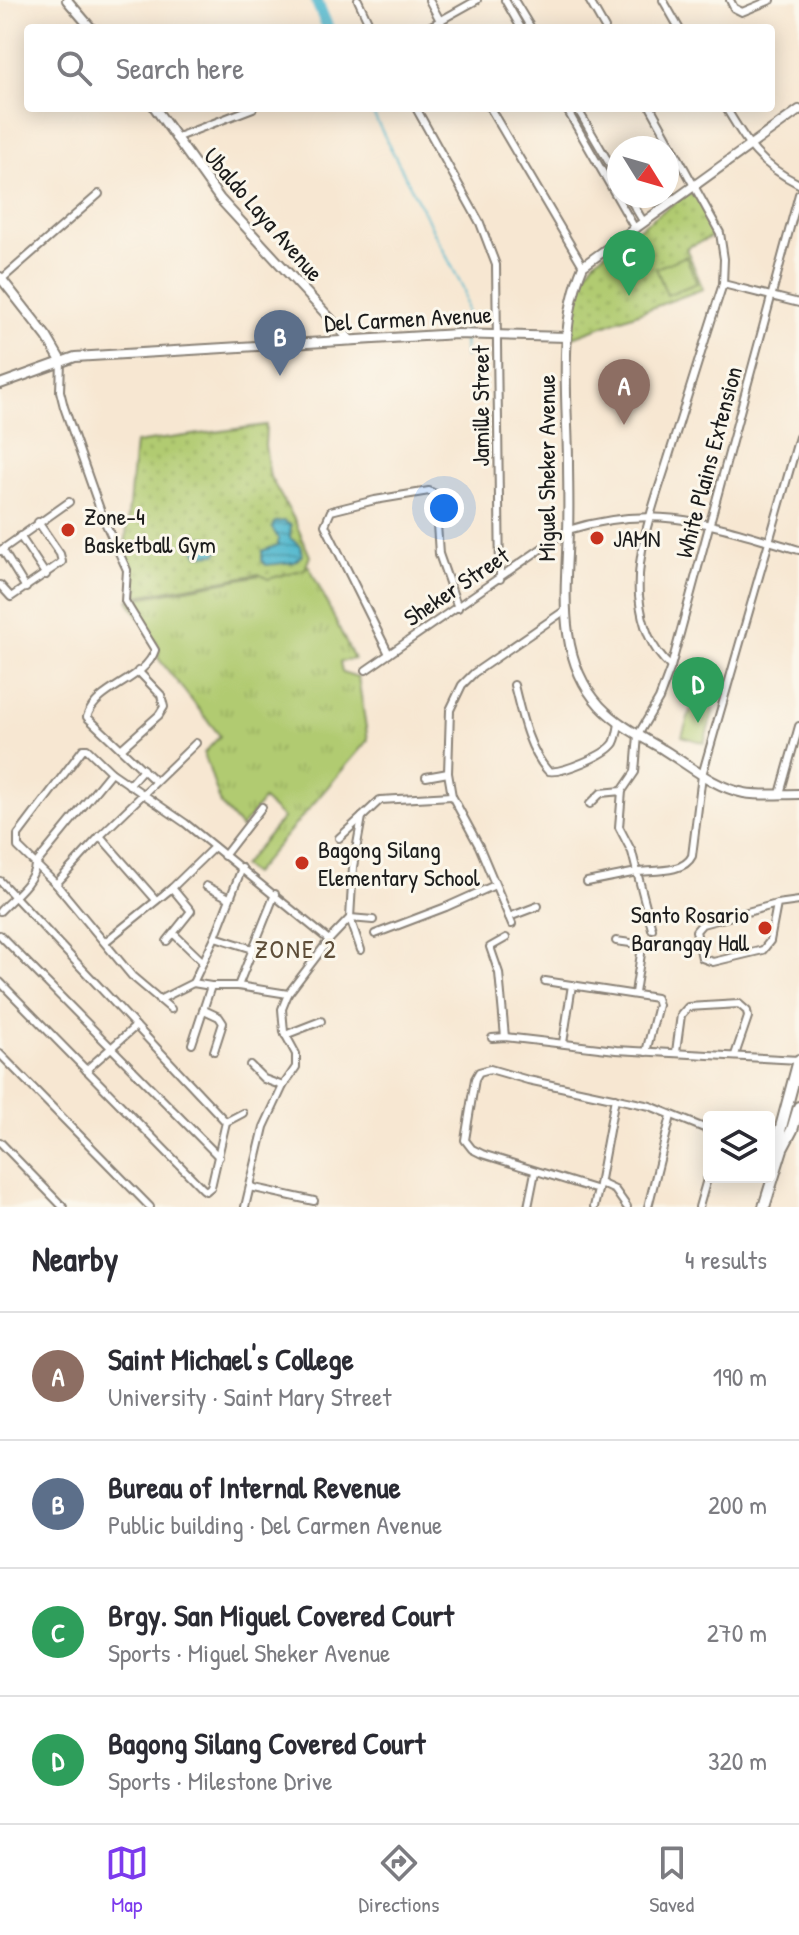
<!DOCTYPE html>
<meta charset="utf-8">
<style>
body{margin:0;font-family:"Patrick Hand",sans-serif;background:#f7f7f7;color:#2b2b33}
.controls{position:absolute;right:24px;bottom:24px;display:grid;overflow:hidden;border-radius:8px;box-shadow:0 4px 20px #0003}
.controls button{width:72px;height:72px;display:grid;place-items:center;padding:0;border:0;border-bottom:2px solid #e1e1e2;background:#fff;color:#2b2b33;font:40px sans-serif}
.compass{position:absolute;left:607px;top:136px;width:72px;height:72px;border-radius:50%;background:#fff;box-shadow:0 4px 20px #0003;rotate:127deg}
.you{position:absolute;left:444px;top:508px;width:28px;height:28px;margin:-20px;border:6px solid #fff;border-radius:50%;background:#1a73e8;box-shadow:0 0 0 12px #1a73e833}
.badge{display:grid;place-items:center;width:52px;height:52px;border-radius:50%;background:#7c3aed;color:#fff;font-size:26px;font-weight:700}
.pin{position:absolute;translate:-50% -66px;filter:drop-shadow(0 2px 4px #0008)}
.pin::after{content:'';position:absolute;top:42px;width:28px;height:24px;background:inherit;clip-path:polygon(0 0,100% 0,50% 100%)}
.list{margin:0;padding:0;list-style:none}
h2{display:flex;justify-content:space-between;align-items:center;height:104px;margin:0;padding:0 32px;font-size:34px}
h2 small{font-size:26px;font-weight:400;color:#7c7c81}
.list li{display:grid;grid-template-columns:52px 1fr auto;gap:24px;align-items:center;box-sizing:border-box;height:128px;padding:0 32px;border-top:2px solid #e1e1e2}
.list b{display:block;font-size:30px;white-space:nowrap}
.list p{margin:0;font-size:26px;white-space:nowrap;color:#7c7c81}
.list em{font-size:26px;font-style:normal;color:#7c7c81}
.icon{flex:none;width:44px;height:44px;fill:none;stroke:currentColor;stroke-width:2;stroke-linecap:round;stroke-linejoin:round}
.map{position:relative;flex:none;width:799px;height:1207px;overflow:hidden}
.search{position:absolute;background:#fff;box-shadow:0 4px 20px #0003;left:24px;right:24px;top:24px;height:88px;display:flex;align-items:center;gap:20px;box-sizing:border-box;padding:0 28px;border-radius:8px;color:#7c7c81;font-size:30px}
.sheet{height:616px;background:#fff}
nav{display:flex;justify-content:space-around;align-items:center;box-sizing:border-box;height:112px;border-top:2px solid #e1e1e2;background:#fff;font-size:22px;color:#7c7c81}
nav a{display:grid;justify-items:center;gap:4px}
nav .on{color:#7c3aed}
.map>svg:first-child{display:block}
.grass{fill:url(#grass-tufts);stroke:#667446;stroke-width:2}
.park{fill:url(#park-dots);stroke:#667446;stroke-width:2}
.pitch{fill:#b1cb71;stroke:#667446;stroke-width:2}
.water{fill:url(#water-rules);stroke:#366a75;stroke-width:2}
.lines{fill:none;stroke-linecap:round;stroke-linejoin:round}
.stream{stroke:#50b7ce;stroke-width:2}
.river{stroke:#50b7ce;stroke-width:12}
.minor-casing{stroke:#8a8277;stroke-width:10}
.tertiary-casing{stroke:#8a8277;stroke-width:12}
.trunk-casing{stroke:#8a8277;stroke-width:14}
.minor{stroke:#fff;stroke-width:6}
.tertiary{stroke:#fff;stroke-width:8}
.trunk{stroke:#fff;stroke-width:10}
.poi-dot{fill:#c8321e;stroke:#fbf7ec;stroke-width:3}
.labels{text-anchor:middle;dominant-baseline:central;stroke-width:6;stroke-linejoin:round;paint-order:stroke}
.street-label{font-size:24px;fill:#1c1c1c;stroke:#fbf7ec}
.poi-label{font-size:24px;fill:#1c1c1c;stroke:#fbf7ec;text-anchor:start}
.neighbourhood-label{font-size:26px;letter-spacing:2px;fill:#5e4e39;stroke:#fbf7ec}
</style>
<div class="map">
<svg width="799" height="1207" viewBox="0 0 799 1207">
<defs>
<pattern id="grass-tufts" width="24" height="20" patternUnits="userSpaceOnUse" patternTransform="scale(2)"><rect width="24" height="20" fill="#b1cb71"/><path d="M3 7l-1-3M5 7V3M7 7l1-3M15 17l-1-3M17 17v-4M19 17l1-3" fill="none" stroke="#98ae61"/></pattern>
<pattern id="park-dots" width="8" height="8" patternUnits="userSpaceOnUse" patternTransform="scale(2)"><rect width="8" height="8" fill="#b1cb71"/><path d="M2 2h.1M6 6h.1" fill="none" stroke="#98ae61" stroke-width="1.8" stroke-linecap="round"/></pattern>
<pattern id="water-rules" width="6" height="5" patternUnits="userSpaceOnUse" patternTransform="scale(2)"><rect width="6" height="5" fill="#50b7ce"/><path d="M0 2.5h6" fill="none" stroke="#4294a6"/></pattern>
</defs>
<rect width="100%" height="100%" fill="#fbf7ec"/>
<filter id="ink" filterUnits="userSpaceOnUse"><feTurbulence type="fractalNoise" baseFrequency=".0125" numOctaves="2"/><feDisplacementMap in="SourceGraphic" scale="16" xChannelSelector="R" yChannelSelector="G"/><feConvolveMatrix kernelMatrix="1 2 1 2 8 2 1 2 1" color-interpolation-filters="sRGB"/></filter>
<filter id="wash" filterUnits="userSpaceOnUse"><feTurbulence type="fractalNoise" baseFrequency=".006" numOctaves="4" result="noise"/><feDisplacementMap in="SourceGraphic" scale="32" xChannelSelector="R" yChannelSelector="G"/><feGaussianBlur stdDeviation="1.8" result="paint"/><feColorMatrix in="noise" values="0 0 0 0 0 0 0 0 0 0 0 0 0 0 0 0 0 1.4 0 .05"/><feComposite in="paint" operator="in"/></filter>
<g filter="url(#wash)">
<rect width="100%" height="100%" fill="#f7e7d2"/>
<polygon class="grass" points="309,566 354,659 340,662 342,672 358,677 368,740 253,874 242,866 283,818 263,800 241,828 221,805 204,753 220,736 158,658 159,647 128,600"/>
<g class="park">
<path d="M 694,189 L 716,235 L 686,248 L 703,289 L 573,337 C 572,306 576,283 596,259 Z"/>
<polygon points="266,425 265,446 270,477 294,519 310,556 305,569 268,579 259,574 137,596 125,548 135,443"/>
</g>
<g class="pitch">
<polygon points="686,256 697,283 667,295 656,268"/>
<polygon points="693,703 714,709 704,743 682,736"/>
</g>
<g class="water">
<polygon points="283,521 291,525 290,538 301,546 302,555 295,562 266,565 262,561 262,551 278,545 278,538 272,528 275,522"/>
<polygon points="207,537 219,542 221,549 216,554 198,555 193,545 198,538"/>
</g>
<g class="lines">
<g class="stream">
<polyline points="370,108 464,290 467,315 464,332"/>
<polyline points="464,338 465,357"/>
</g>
<polyline class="river" points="316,0 328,28"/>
</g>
</g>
<g filter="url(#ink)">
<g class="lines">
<defs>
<g id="minor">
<polyline points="358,0 371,28"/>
<polyline points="429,0 444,28"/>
<polyline points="505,0 521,28"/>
<polyline points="514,0 531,28"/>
<polyline points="589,0 605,28"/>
<polyline points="663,0 679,28"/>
<polyline points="730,0 734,8 742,12 771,0"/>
<polyline points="427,28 477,0"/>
<polyline points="416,108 480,223 496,265 500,579"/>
<polyline points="490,108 583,266"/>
<polyline points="566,108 634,227"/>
<polyline points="577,108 619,180"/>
<path d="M 651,108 L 720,233 L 724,259 L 723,284 C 704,342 686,401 668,459 C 654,504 636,549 639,596 C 642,624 650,648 671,667"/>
<path d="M 726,108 C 748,145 759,164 799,184"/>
<polyline points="175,138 253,108"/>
<polyline points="628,196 643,221"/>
<polyline points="2,279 99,194"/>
<polyline points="723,284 799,303"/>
<path d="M 61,361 L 60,391 L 64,407 L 103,518 L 127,570 L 125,601 L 155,650 C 145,681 97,686 87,717 L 155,781"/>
<polyline points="20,536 46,575"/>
<polyline points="2,549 26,588"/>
<polyline points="0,551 69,502"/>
<polyline points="0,585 11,597 62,562 60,554 38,522"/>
<polyline points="389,654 325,525 331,511 375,500 429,491 435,494 439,554 458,608"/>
<path d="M 366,670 L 568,530 C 657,502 714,525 799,550"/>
<path d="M 514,685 C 521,713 528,749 548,771 C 561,774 606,755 614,743 C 617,737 618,730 619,723"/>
<polyline points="122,748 159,715 164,707 161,695 138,671"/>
<polyline points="426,777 448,773"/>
<polyline points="129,785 143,769"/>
<polyline points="780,794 799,726"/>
<polyline points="590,804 601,793 622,791 635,772 638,735 659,699 671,667 799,194"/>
<polyline points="100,836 156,900"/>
<polyline points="339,838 362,817"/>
<polyline points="224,856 262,807"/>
<polyline points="0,881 226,1122"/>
<polyline points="587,882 637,872 632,852 619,827 622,791"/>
<polyline points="56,884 100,836 196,743"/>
<polyline points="206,886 229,898"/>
<polyline points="777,904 770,941 763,950 713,962 702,958 696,931 702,924 777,904 799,901"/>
<path d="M 0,911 C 12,898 34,882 35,865 L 111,772"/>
<polyline points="509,917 538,906"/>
<polyline points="512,924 479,846 452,796 448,773 450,710 462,685 474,673 564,611"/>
<path d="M 652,929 L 637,872 C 654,870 684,873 692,856 L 702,775 L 799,437"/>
<polyline points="174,934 203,962"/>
<polyline points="375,934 446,907 495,885"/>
<polyline points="0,935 219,1157"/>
<polyline points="215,937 253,949"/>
<polyline points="167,941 191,911 172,888"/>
<polyline points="616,941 638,944 642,947 635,993"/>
<polyline points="105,942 172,888 214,847"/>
<polyline points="361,950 350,918 373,920"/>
<polyline points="545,981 656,998 658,1005 646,1052"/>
<polyline points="0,982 203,1189 206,1191 211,1187 226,1122 243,1113"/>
<polyline points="193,983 215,937 242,868"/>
<polyline points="211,986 238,986 288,994"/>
<polyline points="238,986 275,894"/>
<polyline points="159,1000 193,983 211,986 192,1044"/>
<polyline points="171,1009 132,976 56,884 18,847 18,835 83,749 87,749 111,772 185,823 329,940"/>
<polyline points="204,1010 219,1017 223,1023 214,1051"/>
<polyline points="285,1035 321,1021"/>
<polyline points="505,1037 499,973 490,947 506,938"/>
<polyline points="492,1038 505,1037 616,1050 799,1060"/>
<polyline points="563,1043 572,985"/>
<polyline points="676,1052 681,1015 688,1007 739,1004 747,1011 748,1017 735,1055"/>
<polyline points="0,1054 150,1207"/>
<polyline points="250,1065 264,1079 283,1086"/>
<polyline points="86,1070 136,1026"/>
<polyline points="615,1098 598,1190 482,1154 472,1149 465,1140 475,1079 479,1072 490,1069 528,1080 650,1106 709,1130"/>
<polyline points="0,1142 63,1207"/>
<polyline points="600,1183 615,1190 627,1207"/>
<polyline points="250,1187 314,1201"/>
<polyline points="245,1207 264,1127 283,1086 296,1067 296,1054 284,1032 282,1009 288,994 329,940 350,918 353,867 362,817 380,800 452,796"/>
<polyline points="528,1207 535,1172"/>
<polyline points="594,1207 598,1190"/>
<polyline points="648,1207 671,1116"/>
<polyline points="699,1207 709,1172"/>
</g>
<g id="tertiary">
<polyline points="67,0 91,28"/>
<polyline points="155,108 220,199 350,340"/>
<path d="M 799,110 L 583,266 C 558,325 567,395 568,458 C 568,482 569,507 568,531 C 566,590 556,658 600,706 C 618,725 642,737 664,750 C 690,766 714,787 744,793 C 762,796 781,794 799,794"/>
<polyline points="0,277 47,337 61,361"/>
<polyline points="0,384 75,357 457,334 567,337"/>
</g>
<g id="trunk">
<polyline points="781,1147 780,1131 799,1060"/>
<polyline points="764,1207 782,1149 792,1130 799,1107"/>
</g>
</defs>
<use href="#minor" class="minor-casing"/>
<use href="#tertiary" class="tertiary-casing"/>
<use href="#trunk" class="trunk-casing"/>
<use href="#minor" class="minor"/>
<use href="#tertiary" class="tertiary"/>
<use href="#trunk" class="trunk"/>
</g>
</g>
<g class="poi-dot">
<circle cx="68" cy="530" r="8"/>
<circle cx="597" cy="538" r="8"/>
<circle cx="302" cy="863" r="8"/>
<circle cx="765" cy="928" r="8"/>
</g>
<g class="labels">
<g class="street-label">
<text transform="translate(264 214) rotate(49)">Ubaldo Laya Avenue</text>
<text transform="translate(408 318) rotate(-3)">Del Carmen Avenue</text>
<text transform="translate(480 406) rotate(-90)">Jamille Street</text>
<text transform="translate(708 462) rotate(-75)">White Plains Extension</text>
<text transform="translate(546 468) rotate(-90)">Miguel Sheker Avenue</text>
<text transform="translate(456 586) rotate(-34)">Sheker Street</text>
</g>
<g class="poi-label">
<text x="84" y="516">Zone-4<tspan x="84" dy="28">Basketball Gym</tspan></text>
<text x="613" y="538">JAMN</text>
<text x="318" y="849">Bagong Silang<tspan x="318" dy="28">Elementary School</tspan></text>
<text x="749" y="914" text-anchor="end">Santo Rosario<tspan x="749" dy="28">Barangay Hall</tspan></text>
</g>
<g class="neighbourhood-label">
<text x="296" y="948">ZONE 2</text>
</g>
</g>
</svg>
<div class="controls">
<button><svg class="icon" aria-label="layers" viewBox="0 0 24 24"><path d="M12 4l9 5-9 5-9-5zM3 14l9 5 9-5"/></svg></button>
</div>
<svg class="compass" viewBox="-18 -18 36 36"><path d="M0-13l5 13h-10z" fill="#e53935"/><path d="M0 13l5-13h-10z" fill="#7c7c81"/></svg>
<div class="you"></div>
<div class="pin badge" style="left:624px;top:425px;background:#8d6e63">A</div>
<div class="pin badge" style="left:280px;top:376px;background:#5c6f8a">B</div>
<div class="pin badge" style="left:629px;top:296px;background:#2e9e5b">C</div>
<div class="pin badge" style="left:698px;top:723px;background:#2e9e5b">D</div>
<div class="search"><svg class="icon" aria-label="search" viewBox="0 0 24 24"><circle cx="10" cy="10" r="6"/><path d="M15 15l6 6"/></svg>Search here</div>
</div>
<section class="sheet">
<h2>Nearby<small>4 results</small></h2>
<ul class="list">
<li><span class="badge" style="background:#8d6e63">A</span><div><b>Saint Michael's College</b><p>University · Saint Mary Street</p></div><em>190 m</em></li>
<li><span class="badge" style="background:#5c6f8a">B</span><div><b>Bureau of Internal Revenue</b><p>Public building · Del Carmen Avenue</p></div><em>200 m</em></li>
<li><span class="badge" style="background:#2e9e5b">C</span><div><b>Brgy. San Miguel Covered Court</b><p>Sports · Miguel Sheker Avenue</p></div><em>270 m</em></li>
<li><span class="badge" style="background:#2e9e5b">D</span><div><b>Bagong Silang Covered Court</b><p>Sports · Milestone Drive</p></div><em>320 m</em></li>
</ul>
</section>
<nav>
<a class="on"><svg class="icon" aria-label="map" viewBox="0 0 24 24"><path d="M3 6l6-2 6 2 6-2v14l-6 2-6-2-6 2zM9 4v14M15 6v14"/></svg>Map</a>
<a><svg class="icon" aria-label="directions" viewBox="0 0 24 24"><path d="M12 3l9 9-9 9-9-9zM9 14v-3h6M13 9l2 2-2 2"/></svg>Directions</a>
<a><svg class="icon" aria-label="saved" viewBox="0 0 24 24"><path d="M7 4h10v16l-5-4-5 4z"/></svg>Saved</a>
</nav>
